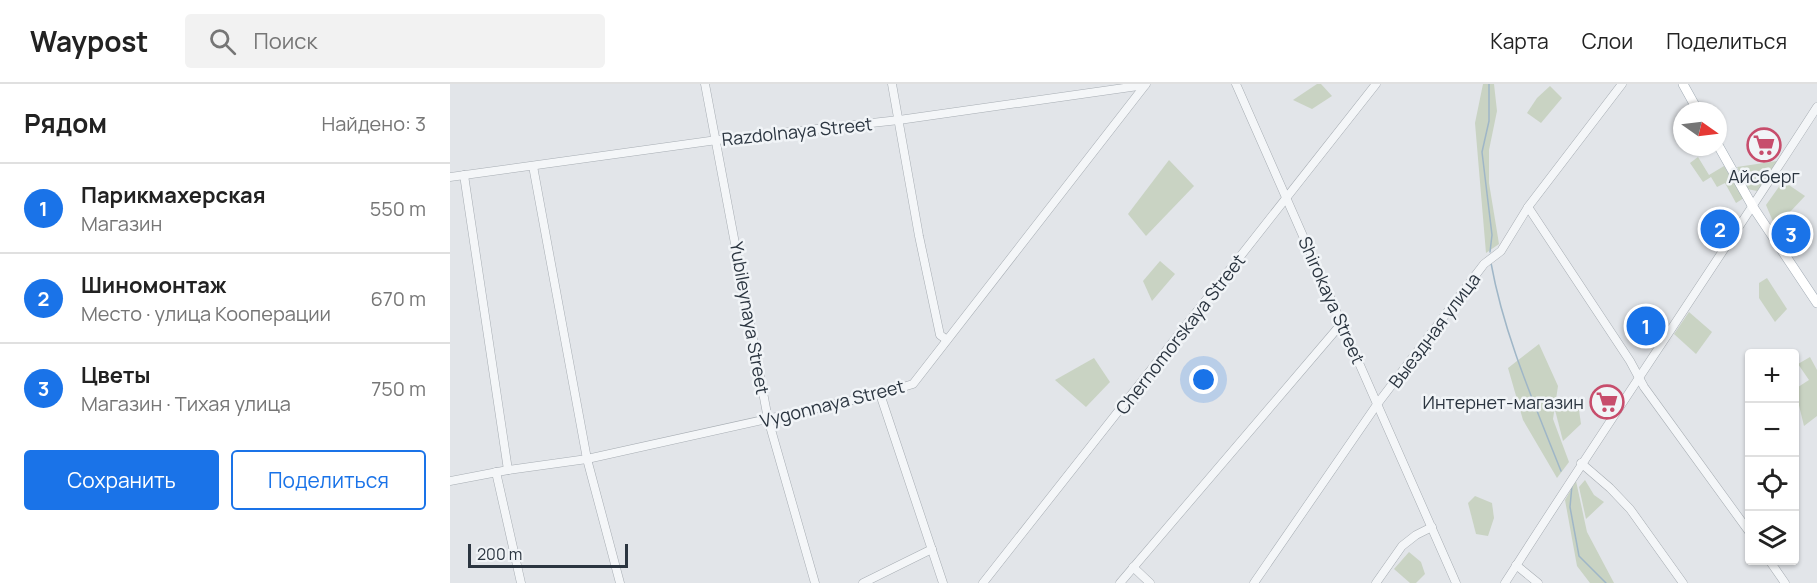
<!DOCTYPE html>
<html lang="ru">
<meta charset="utf-8">
<style>
body{margin:0;font-family:Manrope,sans-serif;background:#f2f2f2;color:#222}
.controls{position:absolute;right:18px;bottom:18px;display:grid;overflow:hidden;border-radius:6px;box-shadow:0 2px 4px #0004}
.controls button{width:54px;height:54px;display:grid;place-items:center;padding:0;border:0;border-bottom:2px solid #e0e0e0;background:#fff;color:#222;font:30px sans-serif}
.compass{position:absolute;left:1223px;top:18px;width:54px;height:54px;border-radius:50%;background:#fff;box-shadow:0 2px 4px #0004;rotate:104deg}
.scale{position:absolute;left:18px;bottom:15px;width:160px;box-sizing:border-box;padding-left:6px;border:3px solid #2b3540;border-top:0;font-size:16px;line-height:21px;white-space:nowrap;color:#2b3540;-webkit-text-stroke:4px #f1f4f7;paint-order:stroke}
.you{position:absolute;left:754px;top:296px;width:21px;height:21px;margin:-15px;border:4px solid #fff;border-radius:50%;background:#1a73e8;box-shadow:0 0 0 9px #1a73e833}
.badge{display:grid;place-items:center;width:39px;height:39px;border-radius:50%;background:#1a73e8;color:#fff;font-size:20px;font-weight:700}
.pin{position:absolute;translate:-50% -50%;border:3px solid #fff;box-shadow:0 2px 6px #0006}
.list{margin:0;padding:0;list-style:none}
h2{display:flex;justify-content:space-between;align-items:center;height:78px;margin:0;padding:0 24px;font-size:26px}
h2 small{font-size:20px;font-weight:400;color:#767676}
.list li{display:grid;grid-template-columns:39px 1fr auto;gap:18px;align-items:center;box-sizing:border-box;height:90px;padding:0 24px;border-top:2px solid #e0e0e0}
.list b{display:block;font-size:22px;white-space:nowrap}
.list p{margin:0;font-size:20px;white-space:nowrap;color:#767676}
.list em{font-size:20px;font-style:normal;color:#767676}
.actions{display:flex;gap:12px;padding:18px 24px}
.actions a{flex:1;padding:14px 0;border:2px solid #1a73e8;border-radius:6px;text-align:center;font-size:21px;color:#1a73e8}
.actions .main{background:#1a73e8;color:#fff}
.icon{flex:none;width:33px;height:33px;fill:none;stroke:currentColor;stroke-width:2;stroke-linecap:round;stroke-linejoin:round}
.map{position:relative;flex:none;width:1367px;height:499px;overflow:hidden}
header{display:flex;align-items:center;gap:36px;box-sizing:border-box;height:84px;padding:0 30px;background:#fff;border-bottom:2px solid #e0e0e0}
header strong{font-size:28px}
nav{display:flex;gap:33px;margin-inline-start:auto;font-size:21px}
.search{width:420px;height:54px;background:#f2f2f2;display:flex;align-items:center;gap:15px;box-sizing:border-box;padding:0 21px;border-radius:6px;color:#767676;font-size:22px}
main{display:flex}
aside{flex:1;background:#fff}
.map>svg:first-child{display:block}
.green{fill:#c9d3c3}
.lines{fill:none;stroke-linecap:round;stroke-linejoin:round}
.stream{stroke:#9fb6c7;stroke-width:1.5}
.minor-casing{stroke:#a7adb3;stroke-width:9}
.major-casing{stroke:#a1abb4;stroke-width:10}
.minor{stroke:#f4f6f8;stroke-width:8}
.major{stroke:#fff;stroke-width:9}
.labels{text-anchor:middle;dominant-baseline:central;stroke-width:5;stroke-linejoin:round;paint-order:stroke}
.street-label{font-size:18px;fill:#2b3540;stroke:#f1f4f7}
.poi-label{font-size:18px;fill:#2b3540;stroke:#f1f4f7}
</style>
<header>
<strong>Waypost</strong>
<div class="search"><svg class="icon" aria-label="search" viewBox="0 0 24 24"><circle cx="10" cy="10" r="6"/><path d="M15 15l6 6"/></svg>Поиск</div>
<nav><a>Карта</a><a>Слои</a><a>Поделиться</a></nav>
</header>
<main>
<aside>
<h2>Рядом<small>Найдено: 3</small></h2>
<ul class="list">
<li><span class="badge">1</span><div><b>Парикмахерская</b><p>Магазин</p></div><em>550 m</em></li>
<li><span class="badge">2</span><div><b>Шиномонтаж</b><p>Место · улица Кооперации</p></div><em>670 m</em></li>
<li><span class="badge">3</span><div><b>Цветы</b><p>Магазин · Тихая улица</p></div><em>750 m</em></li>
</ul>
<div class="actions"><a class="main">Сохранить</a><a>Поделиться</a></div>
</aside>
<div class="map">
<svg width="1367" height="499" viewBox="0 0 1367 499">
<rect width="100%" height="100%" fill="#e2e5e9"/>
<g class="green">
<polygon points="867,0 871,0 882,12 862,25 843,16"/>
<polygon points="1033,0 1044,0 1047,27 1039,66 1039,99 1049,160 1036,169 1025,39"/>
<polygon points="1100,2 1112,14 1091,39 1077,29 1087,14"/>
<polygon points="1248,73 1259,91 1274,82 1294,114 1286,119 1275,99 1267,103 1261,93 1253,98 1240,79"/>
<polygon points="719,76 744,102 696,152 678,130"/>
<polygon points="1327,77 1307,107 1297,105 1287,83"/>
<polygon points="1333,97 1355,112 1340,128 1324,140 1316,121"/>
<polygon points="710,177 725,190 702,217 693,197"/>
<polygon points="1317,194 1337,225 1325,238 1309,214 1309,199"/>
<polygon points="1239,228 1262,248 1246,270 1224,250"/>
<polygon points="1089,260 1108,302 1103,335 1119,378 1107,394 1073,336 1058,284"/>
<polygon points="1360,273 1367,286 1367,332 1354,342 1345,305 1359,296 1348,280"/>
<polygon points="644,274 660,298 636,323 605,296"/>
<polygon points="1112,318 1129,326 1131,340 1113,357 1105,326"/>
<polygon points="1135,396 1144,411 1154,418 1136,435 1129,403"/>
<polygon points="1126,397 1137,448 1164,499 1140,499 1127,482 1115,416"/>
<polygon points="1025,412 1042,419 1044,434 1038,452 1026,450 1018,419"/>
<polygon points="959,468 971,478 975,490 966,499 960,499 944,485"/>
</g>
<g class="lines">
<g class="stream">
<polyline points="1039,0 1039,37 1032,68 1042,151 1040,168"/>
<path d="M 1041,179 C 1054,251 1084,319 1111,387"/>
<polyline points="1122,401 1120,423 1129,472 1156,499"/>
</g>
<defs>
<g id="minor">
<polyline points="255,0 318,335 365,499"/>
<polyline points="442,0 469,152 490,251 497,256"/>
<polyline points="786,0 1006,499"/>
<polyline points="83,82 137,375 170,499"/>
<polyline points="14,91 58,386"/>
<polyline points="0,93 267,56 449,36 695,1"/>
<polyline points="1078,123 1180,277 1194,303 1300,449"/>
<polyline points="430,310 493,499"/>
<polyline points="1131,379 1160,404 1180,425 1233,499"/>
<polyline points="46,388 71,499"/>
<polyline points="0,397 58,386 137,375 430,310 463,300 696,0"/>
<polyline points="1319,476 1335,499"/>
<polyline points="1066,481 1088,499"/>
<polyline points="683,483 700,499"/>
<polyline points="413,499 482,465"/>
<polyline points="533,499 926,0"/>
<polyline points="670,499 892,239"/>
<polyline points="804,499 928,319 1034,180 1051,167 1078,123 1172,0"/>
<polyline points="926,499 952,462 966,451 982,443"/>
<path d="M 1055,499 C 1157,339 1264,183 1367,23"/>
</g>
<g id="major">
<polyline points="1233,0 1248,27"/>
<polyline points="1268,61 1303,123 1367,219"/>
</g>
</defs>
<use href="#minor" class="minor-casing"/>
<use href="#major" class="major-casing"/>
<use href="#minor" class="minor"/>
<use href="#major" class="major"/>
</g>
<defs>
<symbol id="supermarket-ring" viewBox="-11 -11 22 22"><circle r="9.5" fill="#f1f4f7" stroke="#c74d6c" stroke-width="1.5"/><path d="M-6-5.5h2.5l.6 2H6L4.5 2H-2.5L-4.4-4H-6ZM-1.5 3.2a1.3 1.3 0 1 0 .1 0ZM3 3.2a1.3 1.3 0 1 0 .1 0Z" fill="#c74d6c"/></symbol>
</defs>
<g fill-rule="evenodd">
<use href="#supermarket-ring" x="1295" y="42" width="38" height="38"/>
<use href="#supermarket-ring" x="1138" y="299" width="38" height="38"/>
</g>
<g class="labels">
<g class="street-label">
<text transform="translate(347 47) rotate(-6)">Razdolnaya Street</text>
<text transform="translate(882 216) rotate(66)">Shirokaya Street</text>
<text transform="translate(300 234) rotate(80)">Yubileynaya Street</text>
<text transform="translate(984 246) rotate(-53)">Выездная улица</text>
<text transform="translate(730 250) rotate(-52)">Chernomorskaya Street</text>
<text transform="translate(382 319) rotate(-14)">Vygonnaya Street</text>
</g>
<g class="poi-label">
<text x="1314" y="92">Айсберг</text>
<text x="1134" y="318" text-anchor="end">Интернет-магазин</text>
</g>
</g>
</svg>
<div class="controls">
<button>+</button>
<button>−</button>
<button><svg class="icon" aria-label="locate" viewBox="0 0 24 24"><circle cx="12" cy="12" r="6"/><path d="M12 2v4M12 18v4M2 12h4M18 12h4"/></svg></button>
<button><svg class="icon" aria-label="layers" viewBox="0 0 24 24"><path d="M12 4l9 5-9 5-9-5zM3 14l9 5 9-5"/></svg></button>
</div>
<svg class="compass" viewBox="-18 -18 36 36"><path d="M0-13l5 13h-10z" fill="#e53935"/><path d="M0 13l5-13h-10z" fill="#767676"/></svg>
<div class="scale">200 m</div>
<div class="you"></div>
<div class="pin badge" style="left:1196px;top:242px">1</div>
<div class="pin badge" style="left:1270px;top:145px">2</div>
<div class="pin badge" style="left:1341px;top:150px">3</div>
</div>
</main>
